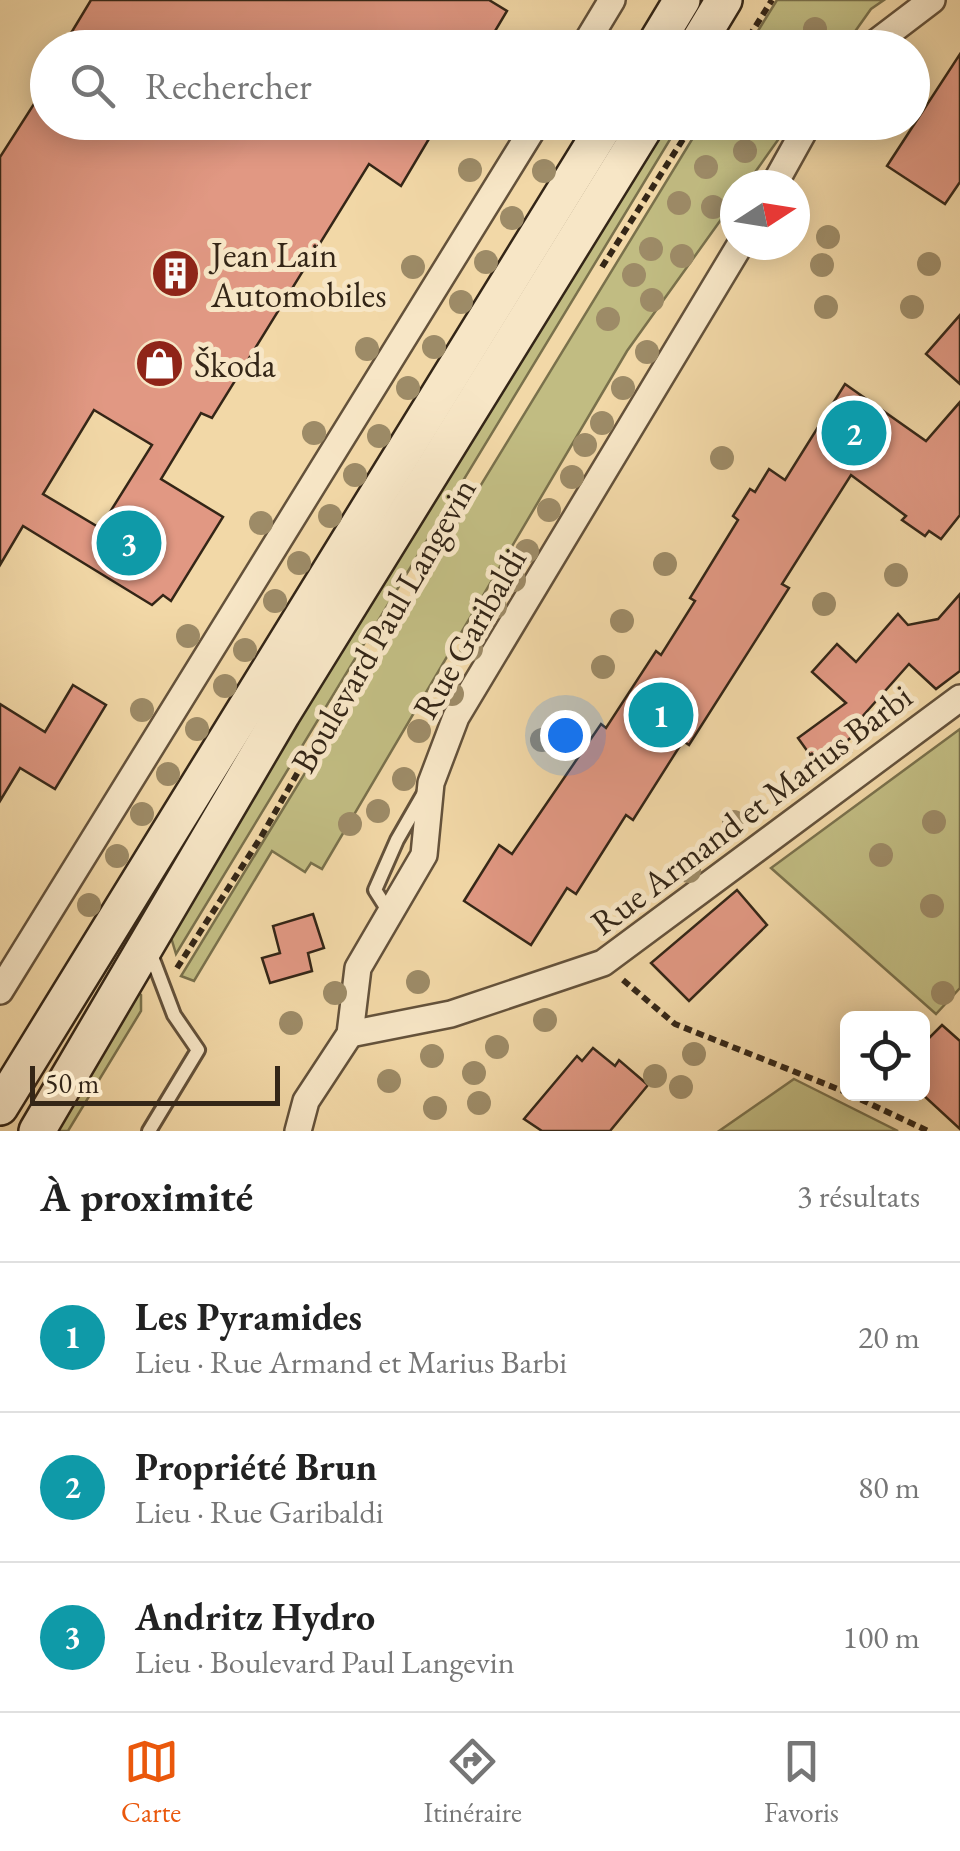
<!DOCTYPE html>
<html lang="fr">
<meta charset="utf-8">
<style>
body{margin:0;font-family:"EB Garamond",serif;background:#f2f2f2;color:#222}
.controls{position:absolute;right:30px;bottom:30px;display:grid;overflow:hidden;border-radius:15px;box-shadow:0 5px 25px #0003}
.controls button{width:90px;height:90px;display:grid;place-items:center;padding:0;border:0;border-bottom:2px solid #e0e0e0;background:#fff;color:#222;font:50px sans-serif}
.compass{position:absolute;left:720px;top:170px;width:90px;height:90px;border-radius:50%;background:#fff;box-shadow:0 5px 25px #0003;rotate:78deg}
.scale{position:absolute;left:30px;bottom:25px;width:250px;box-sizing:border-box;padding-left:10px;border:5px solid #342617;border-top:0;font-size:28px;line-height:35px;white-space:nowrap;color:#342617;-webkit-text-stroke:8px #f7e6c6;paint-order:stroke}
.you{position:absolute;left:565px;top:735px;width:35px;height:35px;margin:-25px;border:8px solid #fff;border-radius:50%;background:#1a73e8;box-shadow:0 0 0 15px #1a73e833}
.badge{display:grid;place-items:center;width:65px;height:65px;border-radius:50%;background:#ea580c;color:#fff;font-size:32px;font-weight:700}
.pin{position:absolute;translate:-50% -50%;border:5px solid #fff;box-shadow:0 2px 10px #0006}
.list{margin:0;padding:0;list-style:none}
h2{display:flex;justify-content:space-between;align-items:center;height:130px;margin:0;padding:0 40px;font-size:42px}
h2 small{font-size:32px;font-weight:400;color:#767676}
.list li{display:grid;grid-template-columns:65px 1fr auto;gap:30px;align-items:center;box-sizing:border-box;height:150px;padding:0 40px;border-top:2px solid #e0e0e0}
.list b{display:block;font-size:38px;white-space:nowrap}
.list p{margin:0;font-size:32px;white-space:nowrap;color:#767676}
.list em{font-size:32px;font-style:normal;color:#767676}
.icon{flex:none;width:55px;height:55px;fill:none;stroke:currentColor;stroke-width:2;stroke-linecap:round;stroke-linejoin:round}
.map{position:relative;flex:none;width:960px;height:1131px;overflow:hidden}
.search{position:absolute;background:#fff;box-shadow:0 5px 25px #0003;left:30px;right:30px;top:30px;height:110px;display:flex;align-items:center;gap:25px;box-sizing:border-box;padding:0 35px;border-radius:55px;color:#767676;font-size:38px}
.sheet{height:580px;background:#fff}
nav{display:flex;justify-content:space-around;align-items:center;box-sizing:border-box;height:140px;border-top:2px solid #e0e0e0;background:#fff;font-size:28px;color:#767676}
nav a{display:grid;justify-items:center;gap:5px}
nav .on{color:#ea580c}
.map>svg:first-child{display:block}
.green{fill:#c1bc82;stroke:#7a714c;stroke-width:2.5}
.building{fill:#e19883;stroke:#342617;stroke-width:2.5;fill-rule:evenodd}
.lines{fill:none;stroke-linecap:round;stroke-linejoin:round}
.lane-casing{stroke:#64523b;stroke-width:18}
.street-casing{stroke:#64523b;stroke-width:30}
.secondary-casing{stroke:#342617;stroke-width:40}
.path{stroke:#342617;stroke-width:6;stroke-dasharray:8 5;stroke-linecap:butt}
.lane{stroke:#f7e6c6;stroke-width:12}
.street{stroke:#f7e6c6;stroke-width:25}
.secondary{stroke:#f7e6c6;stroke-width:35}
.tree{fill:#9d8b67}
.labels{text-anchor:middle;dominant-baseline:central;stroke-width:10;stroke-linejoin:round;paint-order:stroke}
.poi-label{font-size:35px;fill:#342617;stroke:#f7e6c6;text-anchor:start}
.street-label{font-size:35px;fill:#342617;stroke:#f7e6c6}
</style>
<div class="map">
<svg width="960" height="1131" viewBox="0 0 960 1131">
<rect width="100%" height="100%" fill="#f2d8a7"/>
<filter id="stains"><feTurbulence type="fractalNoise" baseFrequency=".002" numOctaves="4"/><feColorMatrix values="0 0 0 0 .2 0 0 0 0 .09 0 0 0 0 .02 0 0 0 .5 -.17"/></filter>
<radialGradient id="worn" r=".72"><stop offset=".6" stop-color="#630" stop-opacity="0"/><stop offset="1" stop-color="#630" stop-opacity=".3"/></radialGradient>
<g class="green">
<polygon points="777,0 884,0 871,9 844,47 748,47"/>
<polygon points="659,123 680,123 176,954 170,934 173,914"/>
<polygon points="702,123 790,123 746,185 735,185 735,200 627,351 322,869 311,863 305,872 272,851 194,981 181,976"/>
<polygon points="960,729 960,988 936,1014 771,868"/>
<polygon points="135,989 141,995 141,1011 68,1131 57,1131 55,1127"/>
<polygon points="794,1079 898,1131 719,1131"/>
</g>
<g class="building">
<polygon points="91,0 489,0 507,11 485,48 62,48"/>
<polygon points="960,54 960,182 945,204 887,166"/>
<path d="M 48,82 L 48,122 L 439,122 L 401,186 L 369,164 L 212,418 L 201,413 L 161,479 L 223,517 L 171,601 L 163,595 L 152,605 L 23,526 L 0,565 L 0,157 ZM 94,410 L 152,445 L 100,528 L 43,494 Z"/>
<polygon points="960,315 960,384 926,354"/>
<polygon points="845,384 926,441 960,402 960,515 941,539 929,531 925,536 902,520 906,516 851,475 782,584 789,588 689,745 683,741 633,820 626,815 576,894 567,888 531,945 464,901 499,845 512,854 601,724 606,728 656,651 661,655 695,601 690,598 738,520 733,516 750,489 755,492 769,469 785,480"/>
<polygon points="960,594 960,671 936,689 909,664 853,727 857,733 844,743 851,752 823,773 798,738 846,703 812,672 837,644 856,662 898,614 908,625 938,619"/>
<polygon points="73,685 106,705 55,789 20,768 0,801 0,704 45,732"/>
<polygon points="737,890 767,925 689,1001 651,963"/>
<polygon points="313,914 324,948 308,953 312,971 270,983 262,958 280,953 273,926"/>
<polygon points="942,1025 960,1041 960,1129 922,1094 922,1045"/>
<polygon points="593,1048 615,1066 619,1060 648,1085 610,1131 542,1131 524,1119 577,1056 582,1061"/>
</g>
<g class="lines">
<defs>
<g id="lane">
<polyline points="389,912 375,890 397,840 424,793"/>
<polyline points="149,1131 198,1050 174,1015 149,949"/>
</g>
<g id="street">
<polyline points="583,48 612,0"/>
<polyline points="869,48 932,0"/>
<polyline points="774,185 809,122"/>
<polyline points="0,991 537,122"/>
<polyline points="350,1034 451,1014 603,963 960,698"/>
<polyline points="298,1131 306,1101 350,1034 358,968 424,855 431,783 456,717 740,245"/>
</g>
<g id="secondary">
<polyline points="653,48 682,0"/>
<polyline points="695,48 724,0"/>
<polyline points="0,1107 607,122"/>
<polyline points="37,1131 282,714 648,122"/>
</g>
</defs>
<use href="#lane" class="lane-casing"/>
<use href="#street" class="street-casing"/>
<use href="#secondary" class="secondary-casing"/>
<g class="path">
<polyline points="742,48 772,0"/>
<polyline points="602,267 694,122"/>
<polyline points="177,968 261,837 388,614"/>
<polyline points="623,980 675,1024 848,1093"/>
<polyline points="849,1094 928,1131"/>
</g>
<use href="#lane" class="lane"/>
<use href="#street" class="street"/>
<use href="#secondary" class="secondary"/>
</g>
<g class="tree">
<circle cx="815" cy="29" r="12"/>
<circle cx="745" cy="151" r="12"/>
<circle cx="706" cy="167" r="12"/>
<circle cx="470" cy="170" r="12"/>
<circle cx="544" cy="171" r="12"/>
<circle cx="679" cy="203" r="12"/>
<circle cx="713" cy="207" r="12"/>
<circle cx="512" cy="218" r="12"/>
<circle cx="828" cy="237" r="12"/>
<circle cx="651" cy="249" r="12"/>
<circle cx="682" cy="256" r="12"/>
<circle cx="486" cy="262" r="12"/>
<circle cx="929" cy="264" r="12"/>
<circle cx="822" cy="265" r="12"/>
<circle cx="413" cy="267" r="12"/>
<circle cx="634" cy="275" r="12"/>
<circle cx="652" cy="300" r="12"/>
<circle cx="461" cy="302" r="12"/>
<circle cx="826" cy="307" r="12"/>
<circle cx="912" cy="307" r="12"/>
<circle cx="608" cy="319" r="12"/>
<circle cx="434" cy="347" r="12"/>
<circle cx="367" cy="349" r="12"/>
<circle cx="647" cy="352" r="12"/>
<circle cx="408" cy="388" r="12"/>
<circle cx="623" cy="388" r="12"/>
<circle cx="602" cy="423" r="12"/>
<circle cx="314" cy="433" r="12"/>
<circle cx="379" cy="436" r="12"/>
<circle cx="585" cy="445" r="12"/>
<circle cx="722" cy="458" r="12"/>
<circle cx="355" cy="475" r="12"/>
<circle cx="572" cy="477" r="12"/>
<circle cx="549" cy="510" r="12"/>
<circle cx="330" cy="516" r="12"/>
<circle cx="261" cy="523" r="12"/>
<circle cx="527" cy="551" r="12"/>
<circle cx="299" cy="563" r="12"/>
<circle cx="665" cy="564" r="12"/>
<circle cx="896" cy="575" r="12"/>
<circle cx="514" cy="580" r="12"/>
<circle cx="275" cy="601" r="12"/>
<circle cx="824" cy="604" r="12"/>
<circle cx="495" cy="607" r="12"/>
<circle cx="622" cy="621" r="12"/>
<circle cx="188" cy="636" r="12"/>
<circle cx="471" cy="649" r="12"/>
<circle cx="245" cy="650" r="12"/>
<circle cx="603" cy="667" r="12"/>
<circle cx="225" cy="686" r="12"/>
<circle cx="452" cy="694" r="12"/>
<circle cx="142" cy="710" r="12"/>
<circle cx="197" cy="729" r="12"/>
<circle cx="419" cy="731" r="12"/>
<circle cx="542" cy="740" r="12"/>
<circle cx="168" cy="774" r="12"/>
<circle cx="404" cy="779" r="12"/>
<circle cx="378" cy="811" r="12"/>
<circle cx="142" cy="814" r="12"/>
<circle cx="734" cy="822" r="12"/>
<circle cx="934" cy="822" r="12"/>
<circle cx="350" cy="824" r="12"/>
<circle cx="881" cy="855" r="12"/>
<circle cx="117" cy="856" r="12"/>
<circle cx="689" cy="871" r="12"/>
<circle cx="89" cy="905" r="12"/>
<circle cx="932" cy="906" r="12"/>
<circle cx="418" cy="982" r="12"/>
<circle cx="335" cy="993" r="12"/>
<circle cx="943" cy="993" r="12"/>
<circle cx="545" cy="1020" r="12"/>
<circle cx="291" cy="1023" r="12"/>
<circle cx="497" cy="1047" r="12"/>
<circle cx="694" cy="1054" r="12"/>
<circle cx="432" cy="1056" r="12"/>
<circle cx="474" cy="1073" r="12"/>
<circle cx="655" cy="1076" r="12"/>
<circle cx="389" cy="1081" r="12"/>
<circle cx="681" cy="1087" r="12"/>
<circle cx="479" cy="1103" r="12"/>
<circle cx="435" cy="1108" r="12"/>
</g>
<defs>
<symbol id="building-disc" viewBox="-11 -11 22 22"><circle r="9.5" fill="#8f2418" stroke="#f7e6c6"/><path d="M-4-6H4V6H1V3H-1V6H-4ZM-2.5-4.3h1.7v1.8h-1.7ZM.8-4.3h1.7v1.8H.8ZM-2.5-1h1.7V.8h-1.7ZM.8-1h1.7V.8H.8Z" fill="#fff"/></symbol>
<symbol id="shop-disc" viewBox="-11 -11 22 22"><circle r="9.5" fill="#8f2418" stroke="#f7e6c6"/><path d="M-5-2.5h2.3a2.7 3.5 0 0 1 5.4 0H5L5.5 6h-11ZM-1.5-2.5h3a1.5 2.3 0 0 0-3 0Z" fill="#fff"/></symbol>
</defs>
<g fill-rule="evenodd">
<use href="#building-disc" x="148" y="246" width="55" height="55"/>
<use href="#shop-disc" x="132" y="336" width="55" height="55"/>
</g>
<g class="labels">
<g class="poi-label">
<text x="211" y="254">Jean Lain<tspan x="211" dy="40">Automobiles</tspan></text>
<text x="194" y="364">Škoda</text>
</g>
<g class="street-label">
<text transform="translate(383 625) rotate(-60)">Boulevard Paul Langevin</text>
<text transform="translate(469 633) rotate(-60)">Rue Garibaldi</text>
<text transform="translate(751 809) rotate(-37)">Rue Armand et Marius Barbi</text>
</g>
</g>
<rect width="100%" height="100%" filter="url(#stains)"/>
<rect width="100%" height="100%" fill="url(#worn)"/>
</svg>
<div class="controls">
<button><svg class="icon" aria-label="locate" viewBox="0 0 24 24"><circle cx="12" cy="12" r="6"/><path d="M12 2v4M12 18v4M2 12h4M18 12h4"/></svg></button>
</div>
<svg class="compass" viewBox="-18 -18 36 36"><path d="M0-13l5 13h-10z" fill="#e53935"/><path d="M0 13l5-13h-10z" fill="#767676"/></svg>
<div class="scale">50 m</div>
<div class="you"></div>
<div class="pin badge" style="left:661px;top:715px;background:#0f9aa8">1</div>
<div class="pin badge" style="left:854px;top:433px;background:#0f9aa8">2</div>
<div class="pin badge" style="left:129px;top:543px;background:#0f9aa8">3</div>
<div class="search"><svg class="icon" aria-label="search" viewBox="0 0 24 24"><circle cx="10" cy="10" r="6"/><path d="M15 15l6 6"/></svg>Rechercher</div>
</div>
<section class="sheet">
<h2>À proximité<small>3 résultats</small></h2>
<ul class="list">
<li><span class="badge" style="background:#0f9aa8">1</span><div><b>Les Pyramides</b><p>Lieu · Rue Armand et Marius Barbi</p></div><em>20 m</em></li>
<li><span class="badge" style="background:#0f9aa8">2</span><div><b>Propriété Brun</b><p>Lieu · Rue Garibaldi</p></div><em>80 m</em></li>
<li><span class="badge" style="background:#0f9aa8">3</span><div><b>Andritz Hydro</b><p>Lieu · Boulevard Paul Langevin</p></div><em>100 m</em></li>
</ul>
</section>
<nav>
<a class="on"><svg class="icon" aria-label="map" viewBox="0 0 24 24"><path d="M3 6l6-2 6 2 6-2v14l-6 2-6-2-6 2zM9 4v14M15 6v14"/></svg>Carte</a>
<a><svg class="icon" aria-label="directions" viewBox="0 0 24 24"><path d="M12 3l9 9-9 9-9-9zM9 14v-3h6M13 9l2 2-2 2"/></svg>Itinéraire</a>
<a><svg class="icon" aria-label="saved" viewBox="0 0 24 24"><path d="M7 4h10v16l-5-4-5 4z"/></svg>Favoris</a>
</nav>
